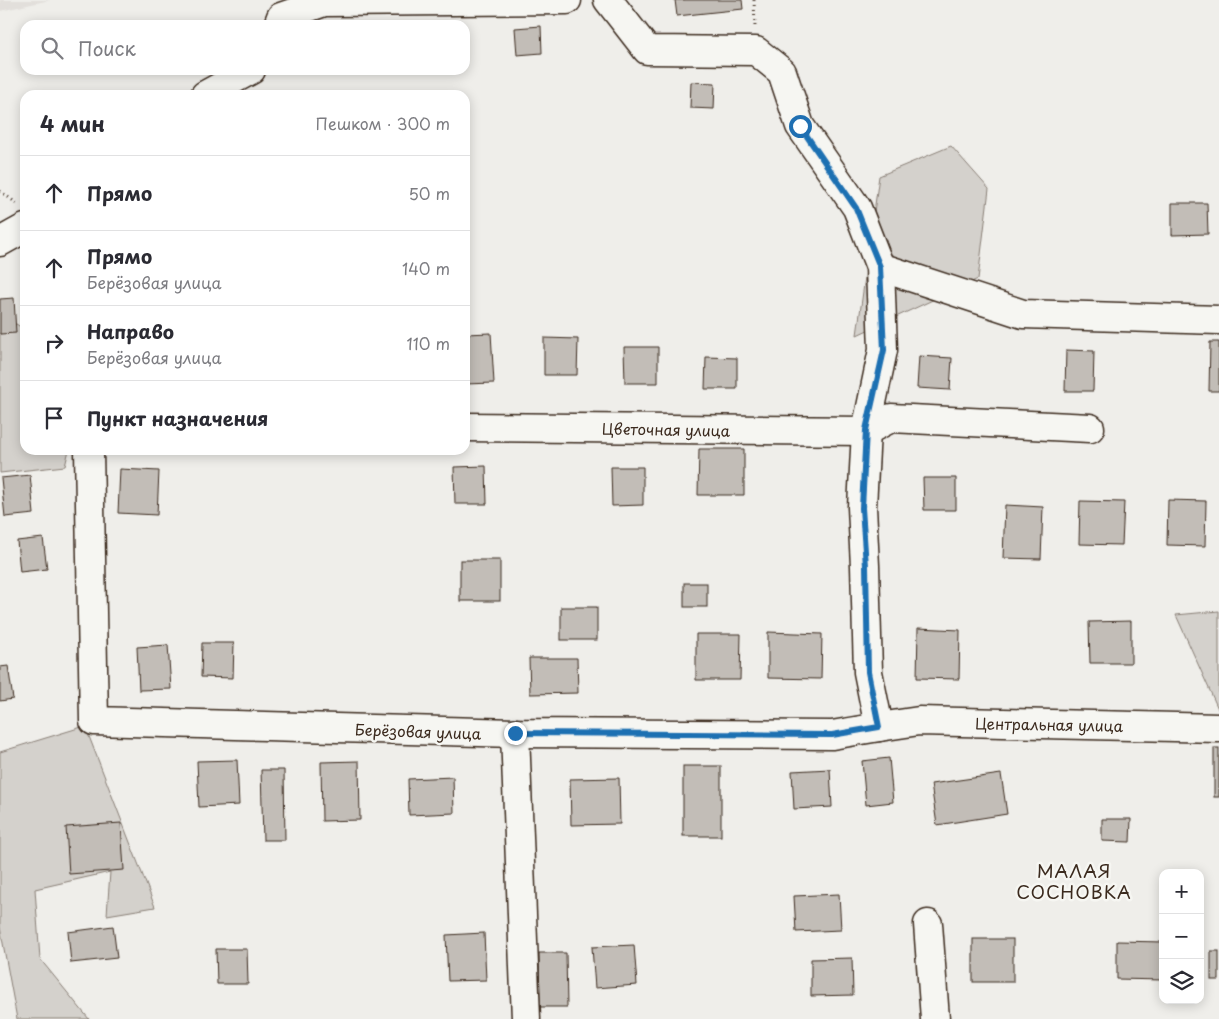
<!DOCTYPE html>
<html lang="ru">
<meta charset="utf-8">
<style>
body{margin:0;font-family:"Playpen Sans",sans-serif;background:#f2f2f3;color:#2b2b33}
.controls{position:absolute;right:15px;bottom:15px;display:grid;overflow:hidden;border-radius:10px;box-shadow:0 2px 12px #0003}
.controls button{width:45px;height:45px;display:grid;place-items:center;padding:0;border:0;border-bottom:1px solid #e1e1e2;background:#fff;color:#2b2b33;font:25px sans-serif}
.stop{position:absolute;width:15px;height:15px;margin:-11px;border:4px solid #1f6fb2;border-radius:50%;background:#fff}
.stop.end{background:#1f6fb2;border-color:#fff;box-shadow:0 1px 5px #0008}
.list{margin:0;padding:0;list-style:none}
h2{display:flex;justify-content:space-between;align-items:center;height:65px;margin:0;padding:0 20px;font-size:21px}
h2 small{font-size:16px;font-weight:400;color:#7c7c81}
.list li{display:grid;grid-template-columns:32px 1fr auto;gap:15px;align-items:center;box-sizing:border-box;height:75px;padding:0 20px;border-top:1px solid #e1e1e2}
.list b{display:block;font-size:19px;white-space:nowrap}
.list p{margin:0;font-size:16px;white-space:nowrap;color:#7c7c81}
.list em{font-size:16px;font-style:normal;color:#7c7c81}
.icon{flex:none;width:28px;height:28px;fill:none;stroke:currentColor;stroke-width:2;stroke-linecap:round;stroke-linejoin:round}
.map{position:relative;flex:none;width:1219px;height:1019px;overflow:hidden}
.search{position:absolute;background:#fff;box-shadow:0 2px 12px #0003;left:20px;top:20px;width:450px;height:55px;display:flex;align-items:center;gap:12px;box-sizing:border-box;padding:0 18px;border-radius:15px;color:#7c7c81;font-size:19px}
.panel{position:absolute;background:#fff;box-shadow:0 2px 12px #0003;left:20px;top:90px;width:450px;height:365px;border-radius:15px}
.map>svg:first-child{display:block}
.built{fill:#e2dfdb}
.green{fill:#d4d1cc;stroke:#887e75}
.building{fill:#c2bdb7;stroke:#3b2a1e}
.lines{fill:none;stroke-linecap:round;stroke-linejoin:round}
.minor-casing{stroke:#3b2a1e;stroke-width:31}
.path{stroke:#3b2a1e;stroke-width:3;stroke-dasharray:1 4;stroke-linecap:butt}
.minor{stroke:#f6f6f2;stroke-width:28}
.route{stroke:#1f6fb2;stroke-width:6}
.labels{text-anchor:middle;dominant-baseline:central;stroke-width:5;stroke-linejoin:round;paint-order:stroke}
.street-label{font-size:15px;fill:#3b2a1e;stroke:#f6f6f2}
.quarter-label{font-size:18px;letter-spacing:1px;fill:#3b2a1e;stroke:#f6f6f2}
</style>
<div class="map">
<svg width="1219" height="1019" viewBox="0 0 1219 1019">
<rect width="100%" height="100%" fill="#efeeea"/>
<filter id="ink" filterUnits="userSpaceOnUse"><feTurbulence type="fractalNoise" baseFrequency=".02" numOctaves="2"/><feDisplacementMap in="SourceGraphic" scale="10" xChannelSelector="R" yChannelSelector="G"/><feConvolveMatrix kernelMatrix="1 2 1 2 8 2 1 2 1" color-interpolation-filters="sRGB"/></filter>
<g filter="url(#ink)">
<polygon class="built" points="0,0 50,0 0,11"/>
<g class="green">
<polygon points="951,146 989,189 978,279 857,335 879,176"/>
<polygon points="0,313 25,330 25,450 69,450 65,466 0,473"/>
<polygon points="1219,611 1219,711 1176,615"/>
<polygon points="85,726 155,907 107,915 110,872 35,889 40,959 89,1019 17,1019 0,927 0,752"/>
</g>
<g class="building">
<polygon points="675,0 742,0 743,9 677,16"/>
<polygon points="541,26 542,53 517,55 515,28"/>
<polygon points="691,82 715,83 714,109 690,108"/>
<polygon points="1172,203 1207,203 1208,234 1172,235"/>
<polygon points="14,298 16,333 0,334 0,299"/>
<polygon points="491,333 494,383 465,384 465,334"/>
<polygon points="544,338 578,339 577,375 544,375"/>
<polygon points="1210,342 1219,342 1219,391 1209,391"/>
<polygon points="624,347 658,347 658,383 625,383"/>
<polygon points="1066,350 1094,351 1093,391 1065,391"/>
<polygon points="919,356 952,358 950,390 917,388"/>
<polygon points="706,357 737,358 737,389 705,389"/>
<polygon points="699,449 744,449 744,495 698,495"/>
<polygon points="486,466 487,504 455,504 454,467"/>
<polygon points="611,467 643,467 643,505 612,506"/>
<polygon points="120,469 159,471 157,515 118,513"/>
<polygon points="30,475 34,514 5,517 1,478"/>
<polygon points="923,478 956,478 956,510 924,510"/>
<polygon points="1168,500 1206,501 1205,546 1167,545"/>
<polygon points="1080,501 1124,502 1122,545 1079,544"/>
<polygon points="1005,505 1043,507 1041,559 1003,558"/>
<polygon points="43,538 47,569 20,572 17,541"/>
<rect x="460" y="560" width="40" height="41"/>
<rect x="684" y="583" width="23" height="24"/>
<rect x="561" y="607" width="36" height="33"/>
<polygon points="1131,621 1131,663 1090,663 1089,622"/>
<polygon points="918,628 960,630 959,679 917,678"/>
<polygon points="768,632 822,634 821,679 768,678"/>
<polygon points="696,634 741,634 740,680 696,680"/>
<polygon points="202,643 234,643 233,678 201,677"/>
<polygon points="168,645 171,689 139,690 137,647"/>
<polygon points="529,658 577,658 578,693 530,694"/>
<polygon points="8,666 13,699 0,701 0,667"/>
<rect x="1214" y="748" width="5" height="49"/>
<polygon points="889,758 893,802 866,805 862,761"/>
<polygon points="237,760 239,805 199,807 197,761"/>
<polygon points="359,761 360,820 322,821 321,762"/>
<rect x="683" y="766" width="38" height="70"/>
<polygon points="830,769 832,807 794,809 792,771"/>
<polygon points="261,770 284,770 285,840 263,840"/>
<polygon points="1001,774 1007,814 937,825 931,784"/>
<polygon points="453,777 454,813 409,815 408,779"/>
<polygon points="619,778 620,824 571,825 570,779"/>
<polygon points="1102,819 1131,819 1130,842 1102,841"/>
<polygon points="121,823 124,870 69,874 66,827"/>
<polygon points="839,894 841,930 796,932 794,896"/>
<polygon points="113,926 117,958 71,963 68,932"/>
<polygon points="484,933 486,980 448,981 446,935"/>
<rect x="973" y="939" width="40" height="43"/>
<polygon points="1117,941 1163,942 1163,980 1117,979"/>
<polygon points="634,945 637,985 595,988 592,947"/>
<polygon points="216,949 247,949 248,984 217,984"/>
<rect x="1211" y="951" width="8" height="29"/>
<polygon points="539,953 566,953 567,1007 540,1007"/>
<polygon points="852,958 853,995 811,996 811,959"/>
</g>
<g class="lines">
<defs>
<g id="minor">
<polyline points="278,25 281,17 324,2 567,0"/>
<polyline points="205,95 251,70"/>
<polyline points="0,242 25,228"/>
<polyline points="880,267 1023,314 1219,320"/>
<polyline points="465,427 866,431 891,418 1090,428"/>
<polyline points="89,450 94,721 515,733 832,735 879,727 868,672 865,566 862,507 866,431 883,350 880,267 857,208 800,126 782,72 756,51 647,50 608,0"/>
<polyline points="879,727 919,721 1219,728"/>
<polyline points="515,733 526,1019"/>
<polyline points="928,924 935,1019"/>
</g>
</defs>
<use href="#minor" class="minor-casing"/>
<g class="path">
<polyline points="754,0 755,27"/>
<polyline points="0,191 19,205"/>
</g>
<use href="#minor" class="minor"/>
</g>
</g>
<g class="lines" filter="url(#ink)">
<polyline class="route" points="515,733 832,735 879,727 868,672 866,566 862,508 866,430 884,350 880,267 856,208 800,126"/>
</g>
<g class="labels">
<g class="street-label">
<text transform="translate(666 429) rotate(1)">Цветочная улица</text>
<text transform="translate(1049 724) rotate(1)">Центральная улица</text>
<text transform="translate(418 731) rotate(2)">Берёзовая улица</text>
</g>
<g class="quarter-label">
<text x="1074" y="870">МАЛАЯ<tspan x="1074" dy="21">СОСНОВКА</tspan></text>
</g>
</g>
</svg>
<div class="controls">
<button>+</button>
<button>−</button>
<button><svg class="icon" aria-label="layers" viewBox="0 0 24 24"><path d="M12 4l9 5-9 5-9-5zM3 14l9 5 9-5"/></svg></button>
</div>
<div class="stop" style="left:800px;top:126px"></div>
<div class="stop end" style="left:515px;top:733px"></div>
<div class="search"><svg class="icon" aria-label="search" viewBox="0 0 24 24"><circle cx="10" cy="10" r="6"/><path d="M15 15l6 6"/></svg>Поиск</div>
<section class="panel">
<h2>4 мин<small>Пешком · 300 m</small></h2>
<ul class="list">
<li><svg class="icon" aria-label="ahead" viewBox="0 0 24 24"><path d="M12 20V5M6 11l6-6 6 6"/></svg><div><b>Прямо</b></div><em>50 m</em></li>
<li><svg class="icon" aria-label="ahead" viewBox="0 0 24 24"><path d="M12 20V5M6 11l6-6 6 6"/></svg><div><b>Прямо</b><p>Берёзовая улица</p></div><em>140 m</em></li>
<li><svg class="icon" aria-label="right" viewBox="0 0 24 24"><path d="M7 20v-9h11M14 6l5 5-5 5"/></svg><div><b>Направо</b><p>Берёзовая улица</p></div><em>110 m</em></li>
<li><svg class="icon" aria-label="arrive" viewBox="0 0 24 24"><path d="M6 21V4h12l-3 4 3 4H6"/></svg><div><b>Пункт назначения</b></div></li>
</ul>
</section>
</div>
